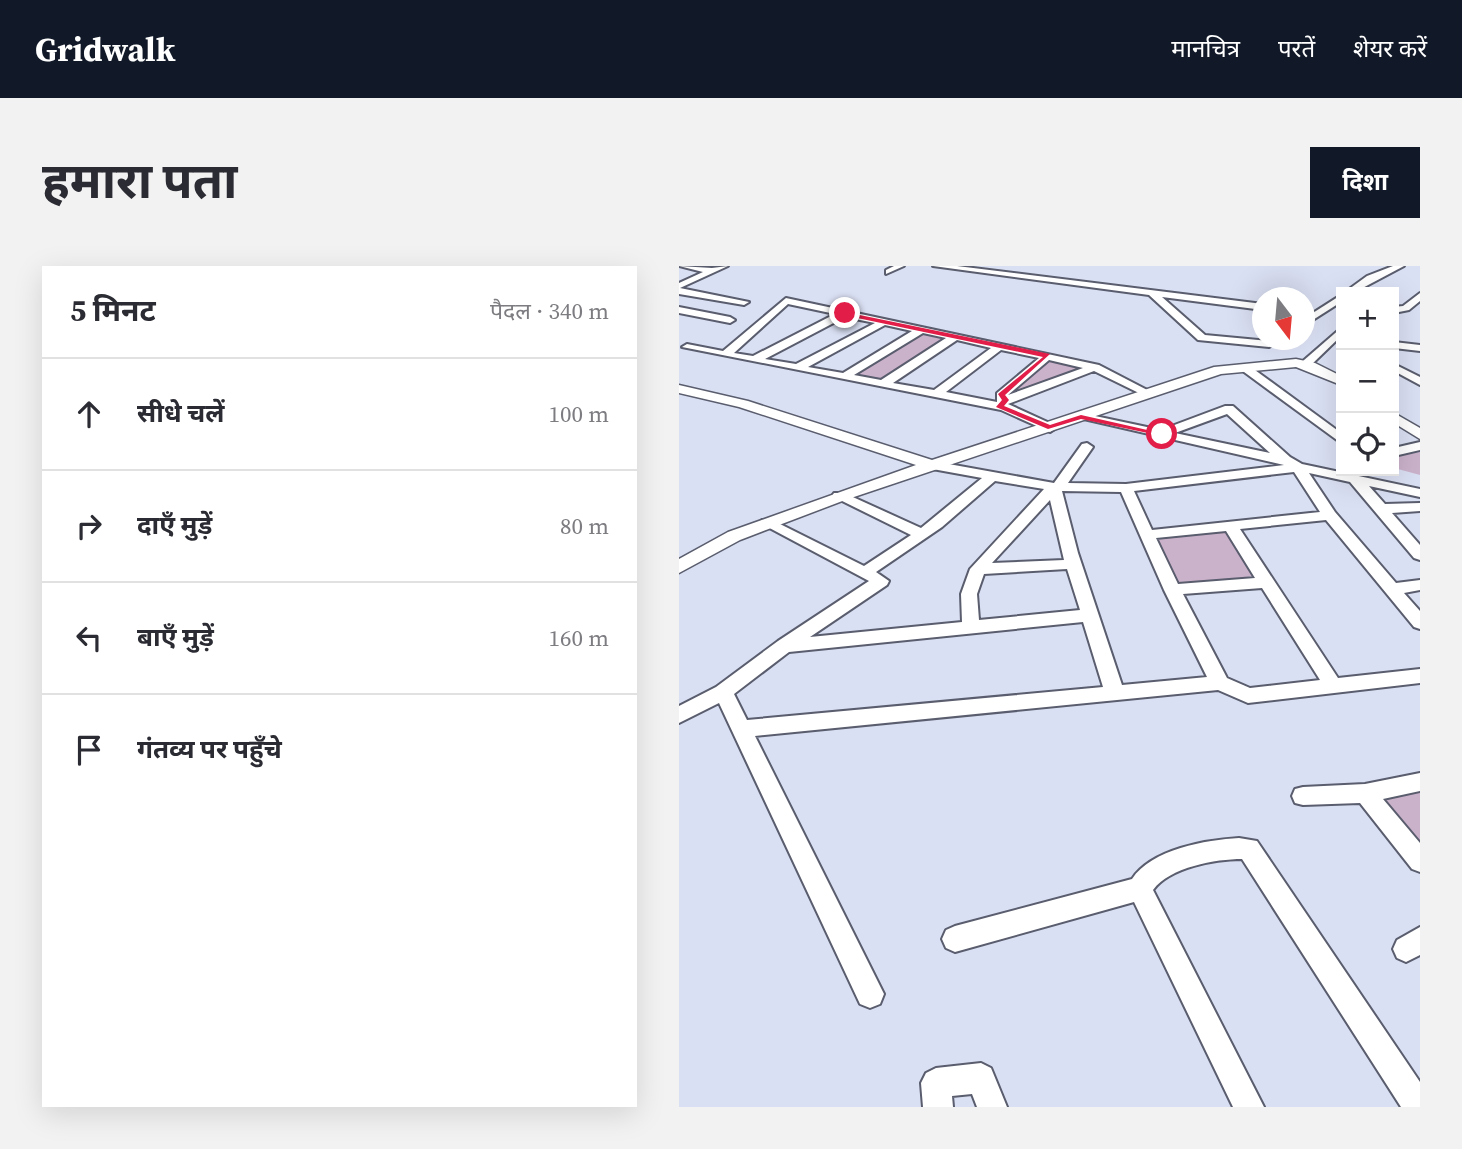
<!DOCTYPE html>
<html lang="hi">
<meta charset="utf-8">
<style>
body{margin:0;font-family:"Source Serif 4","Noto Sans Devanagari",serif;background:#f2f2f3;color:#2b2b33}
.controls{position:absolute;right:21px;top:21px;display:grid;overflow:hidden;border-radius:0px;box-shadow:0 7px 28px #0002}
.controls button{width:63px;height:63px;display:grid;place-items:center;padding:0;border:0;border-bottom:2px solid #e1e1e2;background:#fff;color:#2b2b33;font:35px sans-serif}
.compass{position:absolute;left:573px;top:21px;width:63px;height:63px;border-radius:50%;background:#fff;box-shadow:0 7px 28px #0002;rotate:164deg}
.stop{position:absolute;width:21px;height:21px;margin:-16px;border:5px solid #e11d48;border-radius:50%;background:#fff}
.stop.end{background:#e11d48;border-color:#fff;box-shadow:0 2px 7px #0008}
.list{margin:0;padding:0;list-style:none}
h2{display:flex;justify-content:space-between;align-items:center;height:91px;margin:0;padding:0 28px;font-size:30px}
h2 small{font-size:23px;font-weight:400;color:#7c7c81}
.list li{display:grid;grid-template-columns:46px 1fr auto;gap:21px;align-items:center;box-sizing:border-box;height:112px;padding:0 28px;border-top:2px solid #e1e1e2}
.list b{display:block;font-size:26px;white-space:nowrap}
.list em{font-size:23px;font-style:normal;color:#7c7c81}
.icon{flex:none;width:38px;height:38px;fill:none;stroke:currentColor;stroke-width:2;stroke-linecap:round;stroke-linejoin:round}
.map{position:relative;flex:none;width:741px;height:841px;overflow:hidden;border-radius:0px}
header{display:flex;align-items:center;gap:42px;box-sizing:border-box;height:98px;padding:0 35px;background:#111827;color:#fff}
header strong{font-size:33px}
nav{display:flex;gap:38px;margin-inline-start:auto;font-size:24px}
.intro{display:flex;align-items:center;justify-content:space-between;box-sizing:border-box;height:168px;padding:0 42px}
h1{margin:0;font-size:49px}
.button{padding:18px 32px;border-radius:0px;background:#111827;color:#fff;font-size:24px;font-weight:700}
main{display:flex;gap:42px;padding:0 42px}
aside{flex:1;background:#fff;border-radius:0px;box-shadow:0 7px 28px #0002}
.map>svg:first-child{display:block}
.green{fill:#cbb2cb}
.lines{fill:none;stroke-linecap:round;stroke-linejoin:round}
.minor-casing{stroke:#595d6d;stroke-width:4}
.tertiary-casing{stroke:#595d6d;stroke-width:3}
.minor{fill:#fff;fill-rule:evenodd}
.tertiary{fill:#fff;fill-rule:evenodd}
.route{fill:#e11d48}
</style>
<header>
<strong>Gridwalk</strong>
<nav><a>मानचित्र</a><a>परतें</a><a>शेयर करें</a></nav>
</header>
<div class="intro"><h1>हमारा पता</h1><a class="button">दिशा</a></div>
<main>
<aside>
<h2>5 मिनट<small>पैदल · 340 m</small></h2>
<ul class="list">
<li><svg class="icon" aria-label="ahead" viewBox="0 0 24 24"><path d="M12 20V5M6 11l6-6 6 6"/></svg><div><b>सीधे चलें</b></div><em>100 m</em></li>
<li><svg class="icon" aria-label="right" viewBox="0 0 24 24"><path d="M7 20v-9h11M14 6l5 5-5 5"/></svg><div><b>दाएँ मुड़ें</b></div><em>80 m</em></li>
<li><svg class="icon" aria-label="left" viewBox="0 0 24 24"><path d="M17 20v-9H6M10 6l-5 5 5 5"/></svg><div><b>बाएँ मुड़ें</b></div><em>160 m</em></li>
<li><svg class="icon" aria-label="arrive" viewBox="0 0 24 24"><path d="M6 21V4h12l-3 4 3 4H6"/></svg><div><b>गंतव्य पर पहुँचे</b></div></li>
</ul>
</aside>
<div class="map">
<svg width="741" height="841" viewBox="0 0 741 841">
<rect width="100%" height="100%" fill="#dae0f3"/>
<g class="green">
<polygon points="243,66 269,71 201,116 172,110"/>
<polygon points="373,93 407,101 333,132 328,130"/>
<polygon points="741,186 741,209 715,202 715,190"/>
<polygon points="549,265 576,310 500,318 479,273"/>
<polygon points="741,525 741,576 705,532"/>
</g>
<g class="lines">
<defs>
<g id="minor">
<polygon points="0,0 33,2 49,0 1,22 70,36 65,39 0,28 0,17 24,6"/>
<polygon points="215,0 225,0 207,8 207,4"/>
<polygon points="254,0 278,0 584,38 584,44 483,31 526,69 590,75 595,78 590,81 519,74 470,29"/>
<polygon points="714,0 725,0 676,26 666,26 688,10"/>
<polygon points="741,27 741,35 730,44 715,47 715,41 724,40"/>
<polygon points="662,29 662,36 626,59 626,52"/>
<path d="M 107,32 L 420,99 L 474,127 L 464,129 L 415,105 L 329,138 L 375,159 L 377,162 L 371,166 L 322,144 L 3,81 L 8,78 L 44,85 ZM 109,38 L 156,48 L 74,90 L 55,87 ZM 166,51 L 196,57 L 117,98 L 86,93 ZM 206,59 L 233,65 L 164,107 L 129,101 ZM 244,67 L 267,72 L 202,114 L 175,109 ZM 278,74 L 312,82 L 255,124 L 214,117 ZM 322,84 L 360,92 L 318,127 L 318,136 L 267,126 ZM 370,94 L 404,102 L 329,129 Z"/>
<polygon points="0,41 51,51 56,54 51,57 0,47"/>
<polygon points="662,62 662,70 632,99 624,99 624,95"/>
<polygon points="715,76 741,79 741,85 715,82"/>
<polygon points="715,98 741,111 741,119 715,105"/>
<polygon points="561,99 569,99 662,167 662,177 561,103"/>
<path d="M 546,140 L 554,140 L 611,191 L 623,198 L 741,223 L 741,231 L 690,220 L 706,238 L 741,237 L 741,245 L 713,247 L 741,279 L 741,294 L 735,292 L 671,216 L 630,207 L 656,246 L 717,317 L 741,314 L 741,324 L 725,327 L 741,345 L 741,363 L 735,361 L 647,254 L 561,263 L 659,412 L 741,403 L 741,417 L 569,437 L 539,424 L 76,470 L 205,728 L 201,738 L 191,742 L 181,738 L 40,437 L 0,457 L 0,440 L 37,421 L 99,375 L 190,315 L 81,257 L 83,254 L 93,254 L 185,300 L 232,269 L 153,230 L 155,227 L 165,227 L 242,262 L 303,212 L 248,202 L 246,199 L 253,195 L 375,217 L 403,178 L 408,177 L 414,181 L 389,217 L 447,218 L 605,199 L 396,151 L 402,147 L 482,164 ZM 548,148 L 591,187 L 496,167 ZM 615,206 L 641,246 L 473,264 L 455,225 ZM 316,215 L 365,223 L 291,303 L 282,328 L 283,356 L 131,371 L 208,319 L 210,315 L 197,306 L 263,261 ZM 383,225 L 442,226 L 485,324 L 528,411 L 443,419 L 399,287 ZM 371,234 L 385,294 L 313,297 ZM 547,265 L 576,312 L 499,318 L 477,272 ZM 388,303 L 401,344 L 300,354 L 298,328 L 305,308 ZM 583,322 L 641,414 L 571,422 L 548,412 L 504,328 ZM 404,356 L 424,421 L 68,454 L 55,428 L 110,386 Z"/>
<polygon points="741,176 741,184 715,190 715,182"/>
<polygon points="741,507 741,525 704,533 741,577 741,606 733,603 681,537 624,539 616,537 613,530 616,523 624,521 686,518"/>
<path d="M 560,572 L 578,575 L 741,816 L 741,841 L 722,841 L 563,593 C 537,593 491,601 474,624 L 585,841 L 554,841 L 455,636 L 276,686 L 267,682 L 263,673 L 267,664 L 276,660 L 453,613 C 473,583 527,574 560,572 Z"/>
<polygon points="741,661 741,689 727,696 718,692 714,683 718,674"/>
<polygon points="302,797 312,802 328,841 298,841 293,828 273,830 274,841 244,841 242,817 247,807 257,802"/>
</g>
<g id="tertiary">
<polygon points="617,93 636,97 662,110 662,119 617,101 542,108 166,234 61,274 0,307 0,293 49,266 237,199 60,141 0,127 0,119 69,135 253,194 535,101"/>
<polygon points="715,147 741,162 741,173 715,157"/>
</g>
</defs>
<use href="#minor" class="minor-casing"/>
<use href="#tertiary" class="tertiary-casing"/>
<use href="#minor" class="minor"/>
<use href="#tertiary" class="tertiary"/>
</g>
<polygon class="route" points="166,46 371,88 326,129 330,134 325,140 371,159 402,149 486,168 483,170 402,153 369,163 317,141 323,134 319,128 364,91 164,49"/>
</svg>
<div class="controls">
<button>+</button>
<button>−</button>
<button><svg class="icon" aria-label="locate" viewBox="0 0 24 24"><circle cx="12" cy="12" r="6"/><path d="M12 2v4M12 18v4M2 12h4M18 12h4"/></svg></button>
</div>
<svg class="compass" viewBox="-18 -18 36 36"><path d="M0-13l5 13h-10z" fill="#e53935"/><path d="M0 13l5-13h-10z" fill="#7c7c81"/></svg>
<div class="stop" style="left:483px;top:168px"></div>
<div class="stop end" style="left:166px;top:47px"></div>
</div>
</main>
